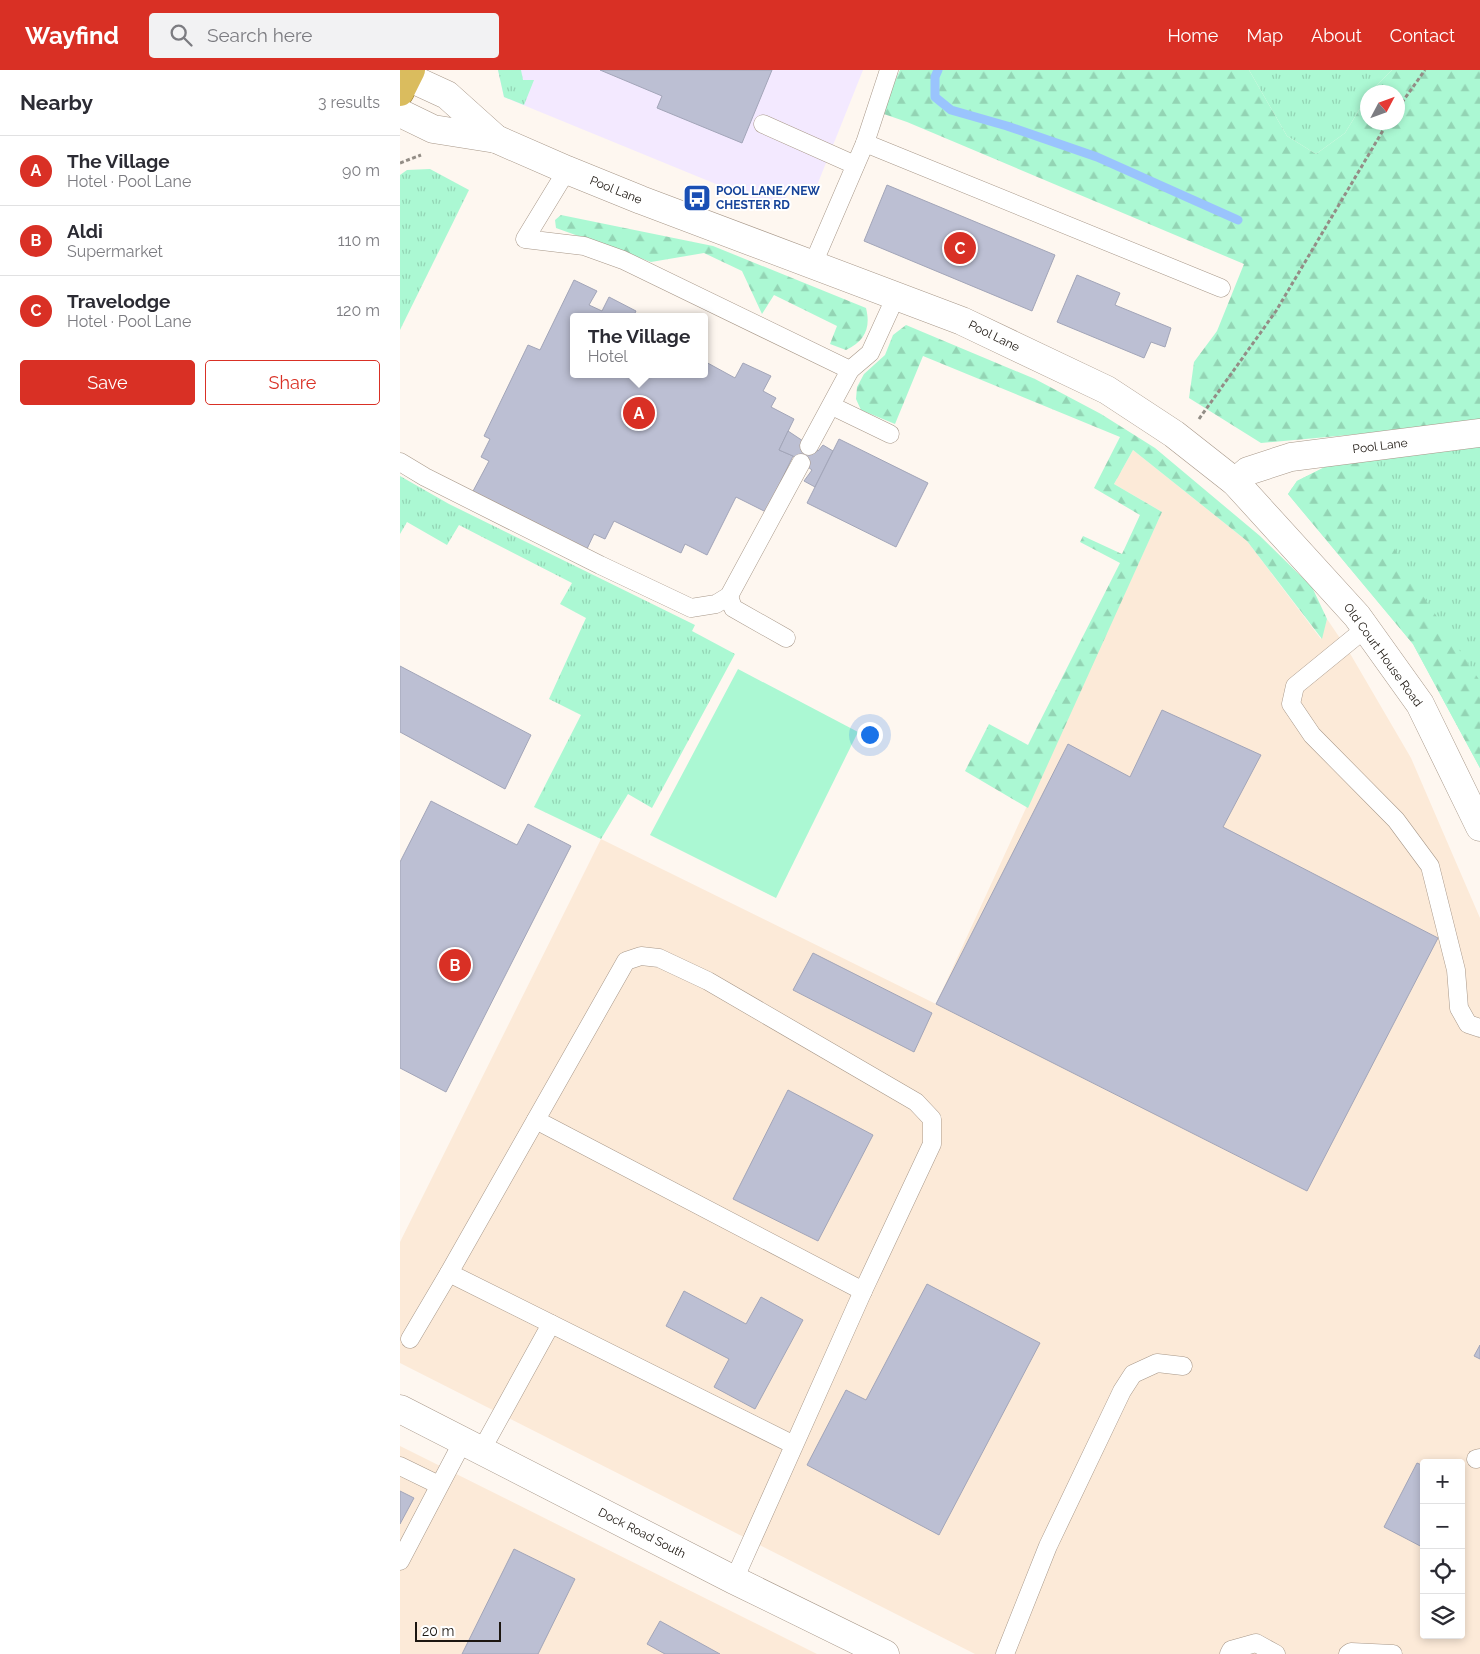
<!DOCTYPE html>
<meta charset="utf-8">
<style>
body{margin:0;font-family:Raleway,sans-serif;background:#f2f2f3;color:#2b2b33}
.controls{position:absolute;right:15px;bottom:15px;display:grid;overflow:hidden;border-radius:5px;box-shadow:0 2px 8px #0003}
.controls button{width:45px;height:45px;display:grid;place-items:center;padding:0;border:0;border-bottom:1px solid #e1e1e2;background:#fff;color:#2b2b33;font:25px sans-serif}
.compass{position:absolute;left:960px;top:15px;width:45px;height:45px;border-radius:50%;background:#fff;box-shadow:0 2px 8px #0003;rotate:49deg}
.scale{position:absolute;left:15px;bottom:12px;width:86px;box-sizing:border-box;padding-left:5px;border:2px solid #1c1610;border-top:0;font-size:14px;line-height:18px;white-space:nowrap;color:#1c1610;-webkit-text-stroke:4px #fff;paint-order:stroke}
.you{position:absolute;left:469px;top:664px;width:18px;height:18px;margin:-12px;border:4px solid #fff;border-radius:50%;background:#1a73e8;box-shadow:0 0 0 8px #1a73e833}
.badge{display:grid;place-items:center;width:32px;height:32px;border-radius:50%;background:#d93025;color:#fff;font-size:16px;font-weight:700}
.pin{position:absolute;translate:-50% -50%;border:2px solid #fff;box-shadow:0 1px 5px #0006}
.popup{position:absolute;left:170px;top:243px;width:138px;height:65px;box-sizing:border-box;display:grid;place-content:center;border-radius:5px;background:#fff;filter:drop-shadow(0 1px 4px #0005);font-size:16px;white-space:nowrap;color:#7c7c81}
.popup b{font-size:19px;color:#2b2b33}
.popup::after{content:'';position:absolute;left:50%;top:100%;margin-left:-10px;border:10px solid transparent;border-top-color:#fff}
.list{margin:0;padding:0;list-style:none}
h2{display:flex;justify-content:space-between;align-items:center;height:65px;margin:0;padding:0 20px;font-size:21px}
h2 small{font-size:16px;font-weight:400;color:#7c7c81}
.list li{display:grid;grid-template-columns:32px 1fr auto;gap:15px;align-items:center;box-sizing:border-box;height:70px;padding:0 20px;border-top:1px solid #e1e1e2}
.list b{display:block;font-size:19px;white-space:nowrap}
.list p{margin:0;font-size:16px;white-space:nowrap;color:#7c7c81}
.list em{font-size:16px;font-style:normal;color:#7c7c81}
.actions{display:flex;gap:10px;padding:15px 20px}
.actions a{flex:1;padding:11px 0;border:1px solid #d93025;border-radius:5px;text-align:center;font-size:18px;color:#d93025}
.actions .main{background:#d93025;color:#fff}
.icon{flex:none;width:28px;height:28px;fill:none;stroke:currentColor;stroke-width:2;stroke-linecap:round;stroke-linejoin:round}
.map{position:relative;flex:none;width:1080px;height:1584px;overflow:hidden}
header{display:flex;align-items:center;gap:30px;box-sizing:border-box;height:70px;padding:0 25px;background:#d93025;color:#fff}
header strong{font-size:24px}
nav{display:flex;gap:28px;margin-inline-start:auto;font-size:18px}
.search{width:350px;height:45px;background:#f2f2f3;display:flex;align-items:center;gap:12px;box-sizing:border-box;padding:0 18px;border-radius:5px;color:#7c7c81;font-size:19px}
main{display:flex}
aside{flex:1;background:#fff}
.map>svg:first-child{display:block}
.commercial{fill:#f3e9ff}
.built{fill:#fcead8;fill-rule:evenodd}
.grass{fill:url(#grass-tufts)}
.forest{fill:url(#forest-firs)}
.garden{fill:#abf8d3}
.lines{fill:none;stroke-linecap:round;stroke-linejoin:round}
.stream{stroke:#9ac4fd;stroke-width:9}
.building{fill:#bcbfd3;stroke:#a2a5b8}
.service-casing{stroke:#a79788;stroke-width:19}
.minor-casing{stroke:#a79788;stroke-width:29}
.tertiary-casing{stroke:#a79788;stroke-width:29}
.trunk-casing{stroke:#927728;stroke-width:29}
.path{stroke:#938d86;stroke-width:3;stroke-dasharray:4 2.5;stroke-linecap:butt}
.service{stroke:#fff;stroke-width:18}
.minor{stroke:#fff;stroke-width:28}
.tertiary{stroke:#fff;stroke-width:28}
.trunk{stroke:#dabc5e;stroke-width:28}
.labels{text-anchor:middle;dominant-baseline:central;stroke-width:4;stroke-linejoin:round;paint-order:stroke}
.street-label{font-size:12px;fill:#1c1610;stroke:#fff}
.transit-label{font-size:12px;font-weight:bold;fill:#164399;stroke:#fff;text-anchor:start}
</style>
<header>
<strong>Wayfind</strong>
<div class="search"><svg class="icon" aria-label="search" viewBox="0 0 24 24"><circle cx="10" cy="10" r="6"/><path d="M15 15l6 6"/></svg>Search here</div>
<nav><a>Home</a><a>Map</a><a>About</a><a>Contact</a></nav>
</header>
<main>
<aside>
<h2>Nearby<small>3 results</small></h2>
<ul class="list">
<li><span class="badge">A</span><div><b>The Village</b><p>Hotel · Pool Lane</p></div><em>90 m</em></li>
<li><span class="badge">B</span><div><b>Aldi</b><p>Supermarket</p></div><em>110 m</em></li>
<li><span class="badge">C</span><div><b>Travelodge</b><p>Hotel · Pool Lane</p></div><em>120 m</em></li>
</ul>
<div class="actions"><a class="main">Save</a><a>Share</a></div>
</aside>
<div class="map">
<svg width="1080" height="1584" viewBox="0 0 1080 1584">
<defs>
<pattern id="grass-tufts" width="24" height="20" patternUnits="userSpaceOnUse" patternTransform="scale(1.25)"><rect width="24" height="20" fill="#abf8d3"/><path d="M3 7l-1-3M5 7V3M7 7l1-3M15 17l-1-3M17 17v-4M19 17l1-3" fill="none" stroke="#93d4b4"/></pattern>
<pattern id="forest-firs" width="22" height="20" patternUnits="userSpaceOnUse" patternTransform="scale(1.25)"><rect width="22" height="20" fill="#abf8d3"/><path d="M5 1l3.5 6h-7zM16 11l3.5 6h-7z" fill="#93d4b4"/></pattern>
</defs>
<rect width="100%" height="100%" fill="#fef7f0"/>
<polygon class="commercial" points="98,0 463,0 412,128 390,120 379,140 104,27"/>
<g class="built">
<path d="M 733,380 L 847,471 L 921,569 L 927,549 L 948,580 L 1011,688 L 1080,848 L 1080,1584 L 575,1584 L 0,1293 L 0,1172 L 201,769 L 536,934 L 762,442 L 714,414 ZM 1024,1393 L 1061,1393 L 1061,1565 L 1024,1565 Z"/>
<polygon points="0,1376 417,1584 0,1584"/>
</g>
<g class="grass">
<polygon points="98,0 121,0 123,10 134,10 124,35 104,27"/>
<polygon points="849,0 992,0 970,22 968,22 967,27 945,63 916,84 887,66"/>
<polygon points="30,99 69,120 0,260 0,105 7,100"/>
<polygon points="1080,376 1080,698 1013,574 888,424 897,411 927,396"/>
<polygon points="0,406 49,434 295,555 292,561 335,584 252,738 228,724 201,769 134,737 181,645 149,629 186,548 160,534 172,513 59,455 47,475 7,452 0,464"/>
</g>
<g class="forest">
<polygon points="500,0 849,0 887,66 916,84 945,63 967,27 968,52 998,52 998,22 970,22 992,0 1080,0 1080,350 992,361 861,373 789,328 794,292 817,261 844,194 507,52 481,43"/>
<path d="M 161,145 L 313,176 L 466,238 C 471,258 465,271 446,280 L 430,274 L 437,256 L 374,225 L 362,244 L 342,201 L 304,183 L 251,192 L 156,158 L 155,150 Z"/>
<polygon points="506,255 635,309 701,344 755,378 860,466 912,517 927,549 922,569 847,471 733,380 714,414 762,442 628,738 565,701 589,654 628,675 720,493 680,472 683,466 722,484 740,445 694,418 720,367 523,286 495,354 461,340 456,329 457,317 464,304 485,285 493,265"/>
<polygon points="975,389 988,421 992,474 1013,511 1080,611 1080,698 1013,574 888,424 897,411 927,396"/>
</g>
<polygon class="garden" points="338,599 458,662 376,828 250,765"/>
<g class="lines">
<polyline class="stream" points="538,0 535,7 535,27 551,40 607,56 697,87 838,150"/>
</g>
<g class="building">
<polygon points="200,0 372,0 342,73 257,38 262,26"/>
<polygon points="487,115 655,185 632,241 464,171"/>
<polygon points="677,205 720,223 715,235 771,258 765,277 751,272 744,288 657,252"/>
<polygon points="174,210 197,221 189,235 202,241 209,227 236,241 233,247 174,247 174,304 304,304 304,291 335,308 343,293 371,306 363,321 376,328 371,337 394,349 379,380 393,386 366,442 336,427 307,485 285,474 281,483 214,451 205,469 194,464 186,481 72,423 89,391 81,387 90,369 84,366 128,275 140,280"/>
<polygon points="388,361 418,381 423,375 433,381 415,417 404,411 412,400 393,386 379,380"/>
<polygon points="439,369 528,413 496,477 407,433"/>
<polygon points="0,596 131,665 105,719 0,662"/>
<polygon points="762,640 861,685 823,757 1038,868 907,1121 536,934 668,674 730,707"/>
<polygon points="31,731 117,775 128,754 171,776 46,1022 0,998 0,792"/>
<polygon points="413,883 532,943 514,982 393,920"/>
<polygon points="388,1020 473,1065 418,1171 333,1129"/>
<polygon points="527,1214 640,1273 539,1465 407,1395 446,1320 466,1330"/>
<polygon points="284,1221 346,1254 361,1227 403,1250 355,1339 314,1317 329,1289 266,1256"/>
<polygon points="1080,1275 1080,1289 1074,1286"/>
<polygon points="1017,1393 1024,1396 1024,1478 984,1457"/>
<polygon points="0,1421 14,1428 0,1454"/>
<polygon points="114,1479 175,1509 138,1584 62,1584"/>
<polygon points="260,1551 320,1584 265,1584 247,1574"/>
</g>
<g class="lines">
<defs>
<g id="service">
<polyline points="363,54 455,95"/>
<polyline points="465,73 821,218"/>
<polyline points="167,100 125,169 184,176 223,190 450,300 470,283 496,226"/>
<polyline points="413,194 465,73 489,0"/>
<polyline points="432,336 490,364"/>
<polyline points="409,376 450,300"/>
<polyline points="0,392 25,407 200,495 291,538 316,534 329,526 401,393"/>
<polyline points="329,526 333,538 386,568"/>
<polyline points="966,558 895,616 891,634 912,665 996,750 1030,796 1056,900 1059,938 1068,954 1080,958"/>
<polyline points="136,1050 463,1221"/>
<polyline points="10,1269 49,1203"/>
<polyline points="81,1381 151,1254"/>
<polyline points="1076,1389 1080,1388"/>
<polyline points="0,1396 39,1415"/>
<polyline points="0,1491 63,1371"/>
<polyline points="334,1510 463,1221 532,1074 532,1049 516,1032 308,911 259,888 241,886 226,891 49,1203 394,1375"/>
<polyline points="605,1584 648,1476 722,1321 733,1304 757,1293 783,1296"/>
<polyline points="829,1584 831,1580 856,1573 876,1584"/>
<polyline points="948,1584 951,1582 993,1584"/>
</g>
<g id="minor">
<polyline points="835,412 848,401 891,387 1080,363"/>
<polyline points="0,1339 334,1510 485,1584"/>
</g>
<g id="tertiary">
<polyline points="8,7 47,25 96,69"/>
<polyline points="0,43 33,59 96,69 167,100 241,130 562,251 707,320 774,364 835,412 957,546 1020,634 1080,757"/>
</g>
<polyline id="trunk" points="0,22 11,0"/>
</defs>
<use href="#service" class="service-casing"/>
<use href="#minor" class="minor-casing"/>
<use href="#tertiary" class="tertiary-casing"/>
<use href="#trunk" class="trunk-casing"/>
<g class="path">
<polyline points="998,38 1025,0"/>
<polyline points="0,93 21,85"/>
<polyline points="799,349 876,241 988,52"/>
</g>
<use href="#service" class="service"/>
<use href="#minor" class="minor"/>
<use href="#tertiary" class="tertiary"/>
<use href="#trunk" class="trunk"/>
</g>
<defs>
<symbol id="bus-square" viewBox="-11 -11 22 22"><rect x="-9" y="-9" width="18" height="18" rx="4" fill="#1a4fb4" stroke="#fff"/><path d="M-5-6H5V4H4V6H2V4H-2V6H-4V4H-5ZM-3.5-4V0h7V-4ZM-3.5 1.2v1.5H-2V1.2ZM2 1.2v1.5H3.5V1.2Z" fill="#fff"/></symbol>
</defs>
<g fill-rule="evenodd">
<use href="#bus-square" x="281" y="112" width="32" height="32"/>
</g>
<g class="labels">
<g class="street-label">
<text transform="translate(216 120) rotate(22)">Pool Lane</text>
<text transform="translate(594 266) rotate(26)">Pool Lane</text>
<text transform="translate(980 376) rotate(-7)">Pool Lane</text>
<text transform="translate(983 585) rotate(54)">Old Court House Road</text>
<text transform="translate(242 1463) rotate(27)">Dock Road South</text>
</g>
<g class="transit-label">
<text x="316" y="121">POOL LANE/NEW<tspan x="316" dy="14">CHESTER RD</tspan></text>
</g>
</g>
</svg>
<div class="controls">
<button>+</button>
<button>−</button>
<button><svg class="icon" aria-label="locate" viewBox="0 0 24 24"><circle cx="12" cy="12" r="6"/><path d="M12 2v4M12 18v4M2 12h4M18 12h4"/></svg></button>
<button><svg class="icon" aria-label="layers" viewBox="0 0 24 24"><path d="M12 4l9 5-9 5-9-5zM3 14l9 5 9-5"/></svg></button>
</div>
<svg class="compass" viewBox="-18 -18 36 36"><path d="M0-13l5 13h-10z" fill="#e53935"/><path d="M0 13l5-13h-10z" fill="#7c7c81"/></svg>
<div class="scale">20 m</div>
<div class="you"></div>
<div class="pin badge" style="left:239px;top:343px">A</div>
<div class="popup"><b>The Village</b>Hotel</div>
<div class="pin badge" style="left:55px;top:895px">B</div>
<div class="pin badge" style="left:560px;top:178px">C</div>
</div>
</main>
